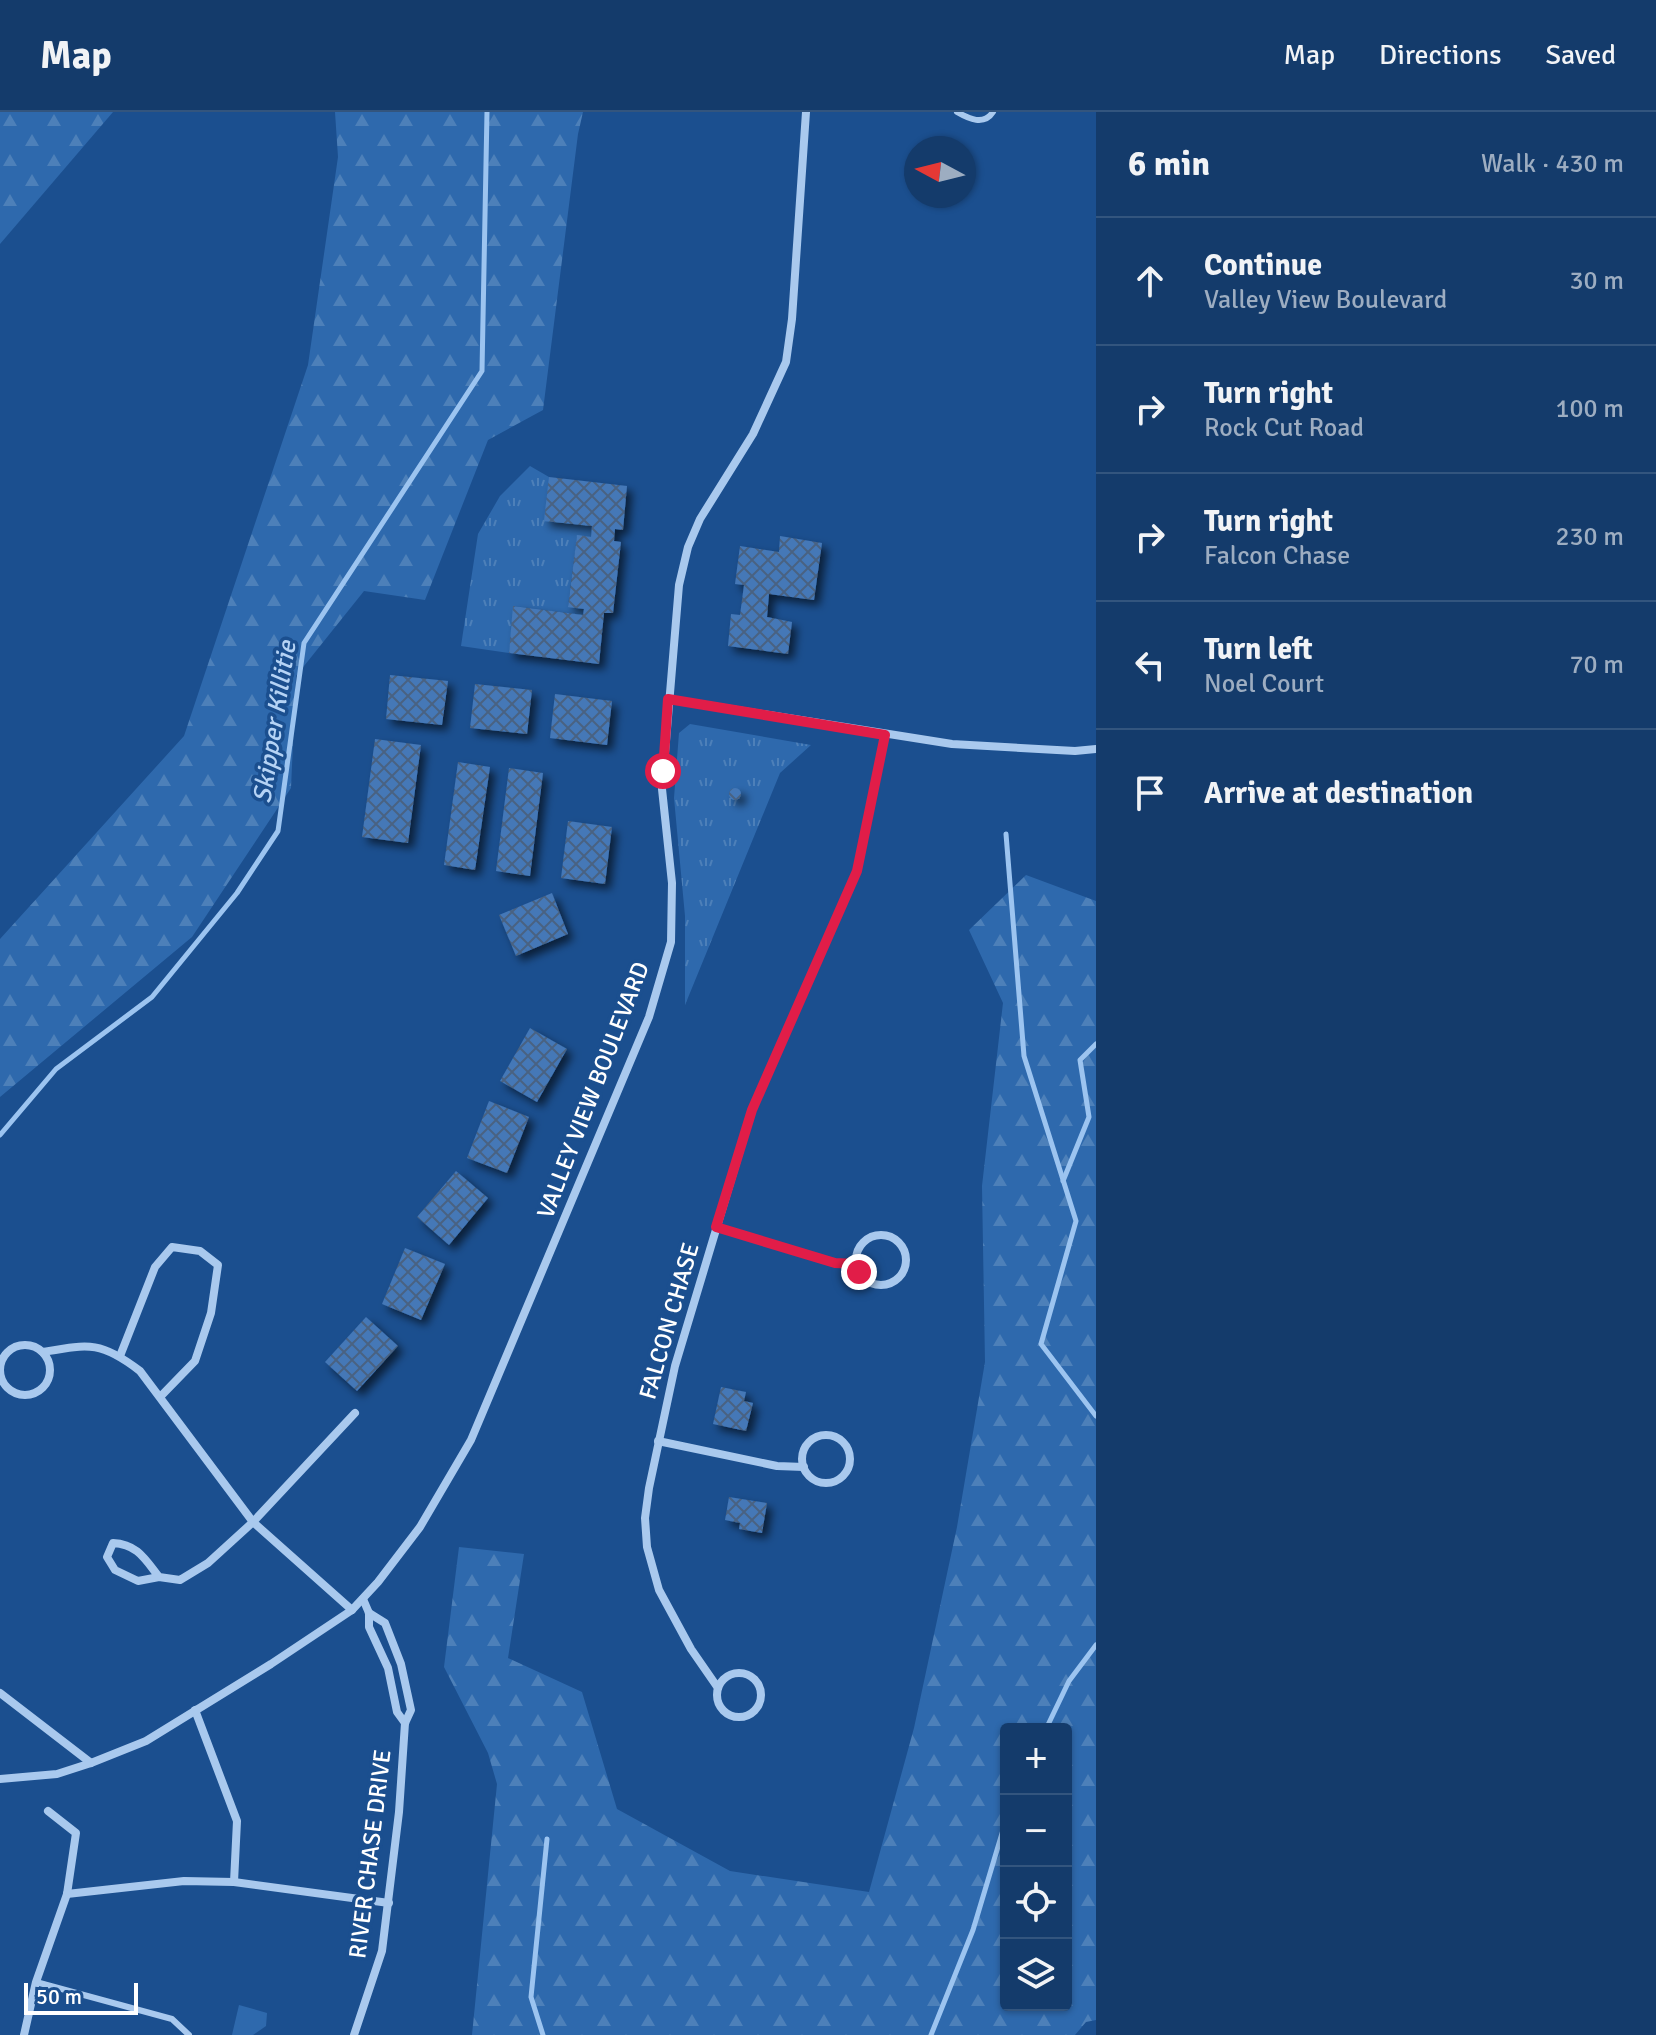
<!DOCTYPE html>
<meta charset="utf-8">
<style>
body{margin:0;font-family:Signika,sans-serif;background:#214673;color:#f1f3f6}
.controls{position:absolute;right:24px;bottom:24px;display:grid;overflow:hidden;border-radius:8px;box-shadow:0 2px 6px #0004}
.controls button{width:72px;height:72px;display:grid;place-items:center;padding:0;border:0;border-bottom:2px solid #33557e;background:#143b6b;color:#f1f3f6;font:40px sans-serif}
.compass{position:absolute;left:904px;top:24px;width:72px;height:72px;border-radius:50%;background:#143b6b;box-shadow:0 2px 6px #0004;rotate:277deg}
.scale{position:absolute;left:24px;bottom:20px;width:114px;box-sizing:border-box;padding-left:8px;border:4px solid #fff;border-top:0;font-size:22px;line-height:28px;white-space:nowrap;color:#fff;-webkit-text-stroke:6px #1b4f8f;paint-order:stroke}
.stop{position:absolute;width:24px;height:24px;margin:-18px;border:6px solid #e11d48;border-radius:50%;background:#fff}
.stop.end{background:#e11d48;border-color:#fff;box-shadow:0 2px 8px #0008}
.list{margin:0;padding:0;list-style:none}
h2{display:flex;justify-content:space-between;align-items:center;height:104px;margin:0;padding:0 32px;font-size:34px}
h2 small{font-size:26px;font-weight:400;color:#9dadc1}
.list li{display:grid;grid-template-columns:52px 1fr auto;gap:24px;align-items:center;box-sizing:border-box;height:128px;padding:0 32px;border-top:2px solid #33557e}
.list b{display:block;font-size:30px;white-space:nowrap}
.list p{margin:0;font-size:26px;white-space:nowrap;color:#9dadc1}
.list em{font-size:26px;font-style:normal;color:#9dadc1}
.icon{flex:none;width:44px;height:44px;fill:none;stroke:currentColor;stroke-width:2;stroke-linecap:round;stroke-linejoin:round}
.map{position:relative;flex:none;width:1096px;height:1923px;overflow:hidden}
header{display:flex;align-items:center;gap:48px;box-sizing:border-box;height:112px;padding:0 40px;background:#143b6b;border-bottom:2px solid #33557e}
header strong{font-size:38px}
nav{display:flex;gap:44px;margin-inline-start:auto;font-size:28px}
main{display:flex}
aside{flex:1;background:#143b6b}
.map>svg:first-child{display:block}
.forest{fill:url(#forest-firs);fill-rule:evenodd}
.park{fill:url(#park-tufts)}
.lines{fill:none;stroke-linecap:round;stroke-linejoin:round}
.stream{stroke:#9cc4f0;stroke-width:5}
.building{fill:url(#building-cross-hatch);filter:url(#shadow)}
.service{stroke:#a9c9ee;stroke-width:6}
.minor{stroke:#a9c9ee;stroke-width:8}
.route{stroke:#e11d48;stroke-width:10}
.labels{text-anchor:middle;dominant-baseline:central;stroke-width:7;stroke-linejoin:round;paint-order:stroke}
.street-label{font-size:24px;fill:#fff;stroke:#1b4f8f}
.water-label{font-size:26px;font-style:italic;fill:#b5d3f5;stroke:#1b4f8f}
</style>
<header>
<strong>Map</strong>
<nav><a>Map</a><a>Directions</a><a>Saved</a></nav>
</header>
<main>
<div class="map">
<svg width="1096" height="1923" viewBox="0 0 1096 1923">
<defs>
<pattern id="forest-firs" width="22" height="20" patternUnits="userSpaceOnUse" patternTransform="scale(2)"><rect width="22" height="20" fill="#2e69ad"/><path d="M5 1l3.5 6h-7zM16 11l3.5 6h-7z" fill="#4d80b9"/></pattern>
<pattern id="park-tufts" width="24" height="20" patternUnits="userSpaceOnUse" patternTransform="scale(2)"><rect width="24" height="20" fill="#2e69ad"/><path d="M3 7l-1-3M5 7V3M7 7l1-3M15 17l-1-3M17 17v-4M19 17l1-3" fill="none" stroke="#4d80b9"/></pattern>
<pattern id="building-cross-hatch" width="8" height="8" patternUnits="userSpaceOnUse" patternTransform="scale(2)"><rect width="8" height="8" fill="#4478b7"/><path d="M0 0l8 8M0 8l8-8" fill="none" stroke="#486282"/></pattern>
<filter id="shadow"><feDropShadow dx="5.5" dy="5.5" stdDeviation="4" flood-color="#0009"/></filter>
</defs>
<rect width="100%" height="100%" fill="#1b4f8f"/>
<g class="forest">
<polygon points="0,0 113,0 0,132"/>
<polygon points="335,0 583,0 578,22 543,298 488,328 425,488 364,479 296,564 291,676 192,825 0,985 0,827 184,624 308,253 338,45"/>
<path d="M 1026,763 L 1096,789 L 1096,1908 L 1086,1910 L 1075,1923 L 472,1923 L 497,1672 L 488,1641 L 444,1555 L 459,1435 L 524,1442 L 508,1546 L 582,1580 L 617,1697 L 730,1759 L 869,1780 L 914,1616 L 957,1415 L 985,1250 L 982,1074 L 1003,891 L 969,818 ZM 1066,1617 L 1066,1893 L 1006,1893 L 1006,1617 Z"/>
</g>
<g class="park">
<polygon points="530,354 549,365 592,414 591,425 577,424 568,494 584,497 583,503 514,494 509,541 461,534 478,422 500,384"/>
<polygon points="690,612 811,633 780,661 685,893 685,804 674,686 679,621"/>
<polygon points="239,1893 267,1901 266,1914 253,1923 232,1923"/>
</g>
<g class="lines">
<g class="stream">
<polyline points="1006,722 1024,944 1076,1109 1041,1232 1096,1304"/>
<polyline points="0,1023 56,957 152,885 237,781 278,719 304,531 482,259 487,0"/>
<polyline points="1063,1069 1089,1005 1080,948 1096,932"/>
<polyline points="1046,1617 1069,1569 1096,1533"/>
<polyline points="543,1923 531,1885 547,1727"/>
<polyline points="931,1923 973,1818 1006,1708"/>
</g>
</g>
<g class="building">
<polygon points="549,365 627,374 623,418 615,417 614,429 621,430 613,501 604,501 599,552 509,541 513,494 583,503 584,497 568,495 577,423 591,425 592,414 544,409"/>
<polygon points="780,424 822,431 814,488 769,482 767,505 792,510 788,542 728,534 731,502 740,503 744,473 735,472 740,434 779,440"/>
<polygon points="390,563 448,569 442,613 386,607"/>
<polygon points="475,572 532,578 527,622 470,616"/>
<polygon points="555,582 612,589 607,633 550,626"/>
<polygon points="375,627 421,633 408,731 362,725"/>
<polygon points="458,650 490,655 475,758 444,753"/>
<polygon points="509,656 543,661 530,764 496,759"/>
<circle cx="735" cy="682" r="6"/>
<polygon points="568,709 612,715 605,772 561,766"/>
<polygon points="552,781 568,822 516,844 499,803"/>
<polygon points="530,916 567,937 537,990 500,969"/>
<polygon points="489,989 529,1005 507,1061 467,1046"/>
<polygon points="456,1059 488,1086 449,1133 417,1105"/>
<polygon points="405,1136 445,1152 421,1208 382,1192"/>
<polygon points="366,1205 398,1234 357,1279 325,1250"/>
<polygon points="721,1275 746,1280 744,1289 753,1291 746,1319 713,1312"/>
<polygon points="729,1385 767,1391 762,1421 739,1417 740,1411 725,1408"/>
</g>
<g class="lines">
<g class="service">
<path d="M 957,0 C 969,7 984,14 993,0"/>
<polyline points="36,1870 172,1907 189,1923"/>
</g>
<g class="minor">
<polyline points="668,587 952,632 1075,639 1096,637"/>
<polyline points="716,1115 835,1151 856,1152"/>
<circle cx="881" cy="1148" r="25"/>
<circle cx="25" cy="1258" r="25"/>
<path d="M 43,1240 C 89,1232 101,1229 140,1259 L 253,1410 L 352,1498"/>
<polyline points="120,1244 155,1155 172,1135 200,1139 218,1153 211,1201 195,1249 161,1284"/>
<circle cx="826" cy="1347" r="24"/>
<polyline points="658,1329 777,1354 804,1355"/>
<path d="M 159,1465 C 145,1447 137,1432 113,1431 L 107,1445 L 115,1458 L 138,1469 L 159,1465 L 180,1468 L 208,1451 L 253,1410 L 355,1301"/>
<polyline points="363,1487 369,1501 369,1515 388,1556 397,1600 405,1611"/>
<circle cx="739" cy="1583" r="22"/>
<polyline points="718,1576 691,1537 659,1478 647,1435 645,1406 649,1376 675,1254 752,998 857,759 885,623"/>
<polyline points="0,1581 91,1651"/>
<polyline points="195,1598 237,1709 234,1770"/>
<polyline points="0,1667 57,1662 91,1651 146,1629 271,1552 352,1498 378,1470 420,1415 471,1328 649,905 671,830 672,771 662,677 679,473 688,435 700,407 753,322 786,250 792,207 806,0"/>
<polyline points="67,1782 184,1769 234,1770 389,1791"/>
<polyline points="24,1923 36,1870 67,1782 76,1721 48,1699"/>
<polyline points="354,1923 382,1839 399,1700 405,1611 411,1598 401,1552 385,1511 369,1501"/>
</g>
</g>
<g class="lines">
<polyline class="route" points="663,659 668,587 885,623 857,759 752,998 716,1115 835,1151 856,1152 859,1160"/>
</g>
<g class="labels">
<g class="street-label">
<text transform="translate(593 978) rotate(-69)">VALLEY VIEW BOULEVARD</text>
<text transform="translate(669 1209) rotate(-74)">FALCON CHASE</text>
<text transform="translate(370 1742) rotate(-83)">RIVER CHASE DRIVE</text>
</g>
<g class="water-label">
<text transform="translate(275 610) rotate(-81)">Skipper Killitie</text>
</g>
</g>
</svg>
<div class="controls">
<button>+</button>
<button>−</button>
<button><svg class="icon" aria-label="locate" viewBox="0 0 24 24"><circle cx="12" cy="12" r="6"/><path d="M12 2v4M12 18v4M2 12h4M18 12h4"/></svg></button>
<button><svg class="icon" aria-label="layers" viewBox="0 0 24 24"><path d="M12 4l9 5-9 5-9-5zM3 14l9 5 9-5"/></svg></button>
</div>
<svg class="compass" viewBox="-18 -18 36 36"><path d="M0-13l5 13h-10z" fill="#e53935"/><path d="M0 13l5-13h-10z" fill="#9dadc1"/></svg>
<div class="scale">50 m</div>
<div class="stop" style="left:663px;top:659px"></div>
<div class="stop end" style="left:859px;top:1160px"></div>
</div>
<aside>
<h2>6 min<small>Walk · 430 m</small></h2>
<ul class="list">
<li><svg class="icon" aria-label="ahead" viewBox="0 0 24 24"><path d="M12 20V5M6 11l6-6 6 6"/></svg><div><b>Continue</b><p>Valley View Boulevard</p></div><em>30 m</em></li>
<li><svg class="icon" aria-label="right" viewBox="0 0 24 24"><path d="M7 20v-9h11M14 6l5 5-5 5"/></svg><div><b>Turn right</b><p>Rock Cut Road</p></div><em>100 m</em></li>
<li><svg class="icon" aria-label="right" viewBox="0 0 24 24"><path d="M7 20v-9h11M14 6l5 5-5 5"/></svg><div><b>Turn right</b><p>Falcon Chase</p></div><em>230 m</em></li>
<li><svg class="icon" aria-label="left" viewBox="0 0 24 24"><path d="M17 20v-9H6M10 6l-5 5 5 5"/></svg><div><b>Turn left</b><p>Noel Court</p></div><em>70 m</em></li>
<li><svg class="icon" aria-label="arrive" viewBox="0 0 24 24"><path d="M6 21V4h12l-3 4 3 4H6"/></svg><div><b>Arrive at destination</b></div></li>
</ul>
</aside>
</main>
